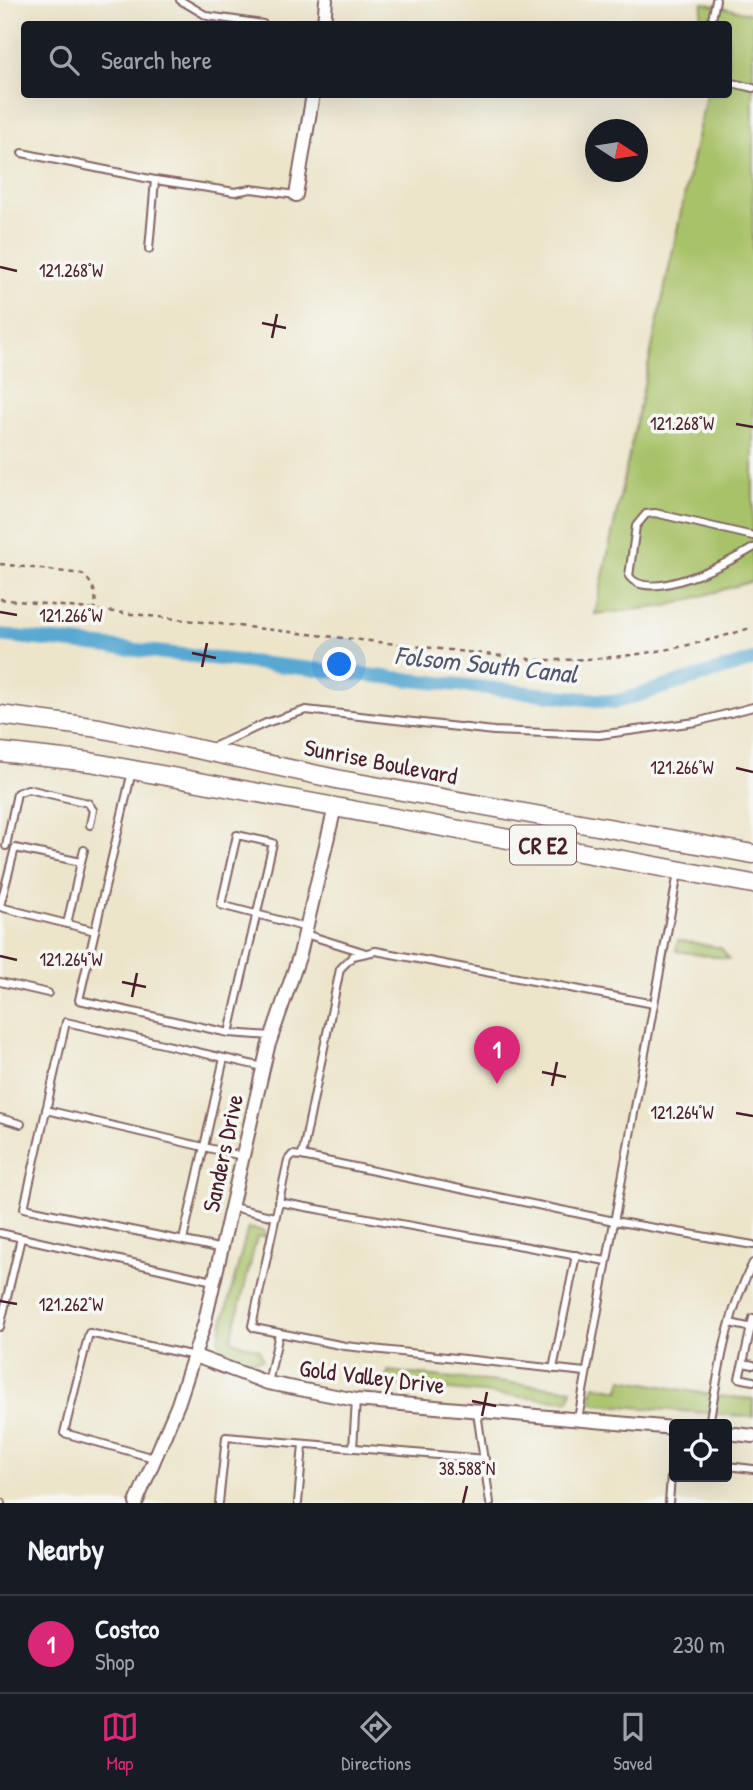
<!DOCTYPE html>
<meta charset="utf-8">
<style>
body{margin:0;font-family:"Patrick Hand",sans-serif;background:#242831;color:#f1f3f6}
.controls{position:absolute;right:21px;bottom:21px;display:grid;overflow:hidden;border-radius:7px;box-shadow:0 7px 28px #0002}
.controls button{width:63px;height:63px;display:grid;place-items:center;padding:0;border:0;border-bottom:2px solid #363941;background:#171b24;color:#f1f3f6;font:35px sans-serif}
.compass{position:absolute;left:585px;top:119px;width:63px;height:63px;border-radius:50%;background:#171b24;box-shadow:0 7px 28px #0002;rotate:102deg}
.you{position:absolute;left:340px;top:665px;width:24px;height:24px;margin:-18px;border:5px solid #fff;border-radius:50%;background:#1a73e8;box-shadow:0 0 0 10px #1a73e833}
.badge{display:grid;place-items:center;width:46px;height:46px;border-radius:50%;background:#db2777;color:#fff;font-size:23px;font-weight:700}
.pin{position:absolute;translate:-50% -58px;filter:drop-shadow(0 2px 4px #0008)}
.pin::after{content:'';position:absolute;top:37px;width:24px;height:21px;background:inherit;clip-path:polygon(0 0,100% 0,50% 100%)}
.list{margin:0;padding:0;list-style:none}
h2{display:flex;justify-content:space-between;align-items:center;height:91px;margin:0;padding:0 28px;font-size:30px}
h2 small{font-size:23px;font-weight:400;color:#9ea1a6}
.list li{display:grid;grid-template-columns:46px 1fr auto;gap:21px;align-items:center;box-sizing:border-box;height:98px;padding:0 28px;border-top:2px solid #363941}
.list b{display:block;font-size:26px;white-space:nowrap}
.list p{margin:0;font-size:23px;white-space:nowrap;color:#9ea1a6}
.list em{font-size:23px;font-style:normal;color:#9ea1a6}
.icon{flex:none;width:38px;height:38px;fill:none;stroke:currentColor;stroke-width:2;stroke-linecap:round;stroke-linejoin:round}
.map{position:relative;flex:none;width:753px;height:1503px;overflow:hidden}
.search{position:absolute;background:#171b24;box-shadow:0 7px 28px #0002;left:21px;right:21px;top:21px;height:77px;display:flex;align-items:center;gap:18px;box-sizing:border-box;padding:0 24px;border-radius:7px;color:#9ea1a6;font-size:26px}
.sheet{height:189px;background:#171b24}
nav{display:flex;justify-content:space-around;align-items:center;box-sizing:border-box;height:98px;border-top:2px solid #363941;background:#171b24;font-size:19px;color:#9ea1a6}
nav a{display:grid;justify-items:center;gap:4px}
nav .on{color:#db2777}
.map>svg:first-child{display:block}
.green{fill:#a8c269;stroke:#79704a;stroke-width:2}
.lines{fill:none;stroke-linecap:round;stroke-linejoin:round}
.canal{stroke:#58a8d2;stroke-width:14}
.service-casing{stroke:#836463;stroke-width:10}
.minor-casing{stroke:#836463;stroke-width:16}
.primary-casing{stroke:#836463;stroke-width:21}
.path{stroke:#836463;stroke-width:2.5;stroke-dasharray:5 5;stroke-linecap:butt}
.service{stroke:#fff;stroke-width:6}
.minor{stroke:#fff;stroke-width:12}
.primary{stroke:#fff;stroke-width:18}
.ticks{fill:none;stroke:#4a1f2b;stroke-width:2.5}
.labels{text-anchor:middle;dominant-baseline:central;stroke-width:7;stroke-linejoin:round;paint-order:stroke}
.shield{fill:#f6f6f2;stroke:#7e6067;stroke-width:2}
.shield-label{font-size:23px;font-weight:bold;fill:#4a1f2b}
.street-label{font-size:24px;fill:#4a1f2b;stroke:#f6f6f2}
.water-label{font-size:26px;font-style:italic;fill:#50566e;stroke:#f6f6f2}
.ticks-label{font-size:18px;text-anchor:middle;fill:#4a1f2b;stroke:#f6f6f2;stroke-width:7;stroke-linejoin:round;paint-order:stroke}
</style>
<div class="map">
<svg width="753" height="1503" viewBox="0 0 753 1503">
<rect width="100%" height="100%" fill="#f6f6f2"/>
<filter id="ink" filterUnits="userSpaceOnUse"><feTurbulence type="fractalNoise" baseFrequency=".0143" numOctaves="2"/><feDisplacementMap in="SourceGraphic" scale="14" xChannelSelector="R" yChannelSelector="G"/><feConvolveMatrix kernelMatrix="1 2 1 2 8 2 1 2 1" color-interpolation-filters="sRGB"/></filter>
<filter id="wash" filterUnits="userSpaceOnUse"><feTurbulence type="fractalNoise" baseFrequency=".00686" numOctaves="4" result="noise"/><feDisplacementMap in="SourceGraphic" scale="28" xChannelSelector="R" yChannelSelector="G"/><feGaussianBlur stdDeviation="1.57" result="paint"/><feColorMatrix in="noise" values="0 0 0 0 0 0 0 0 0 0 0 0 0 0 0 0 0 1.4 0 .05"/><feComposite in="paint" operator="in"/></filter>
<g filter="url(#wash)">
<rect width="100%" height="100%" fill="#ece5ca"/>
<g class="green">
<polygon points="703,3 753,14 753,581 667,606 595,614 706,95 728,94 728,24 699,24"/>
<polygon points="678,940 721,948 729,959 676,951"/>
<path d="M 248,1228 L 264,1231 L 267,1237 L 257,1237 L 231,1340 L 259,1349 L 263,1360 C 250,1362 223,1356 218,1340 Z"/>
<polygon points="388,1371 413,1374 572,1389 570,1399 565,1401 407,1386 386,1384"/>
<polygon points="622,1379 717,1396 753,1399 753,1417 596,1404 591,1401 594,1385 619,1390"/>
</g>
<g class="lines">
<polyline class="canal" points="0,635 615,702 753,660"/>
</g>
</g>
<g filter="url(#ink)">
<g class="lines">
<defs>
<g id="service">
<polyline points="180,0 207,16 263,24"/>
<polyline points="711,24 716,0"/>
<polyline points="728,82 753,88"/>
<polyline points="22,153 155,180 235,192 251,189 296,195"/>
<polyline points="149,249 155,180"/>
<path d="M 753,536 L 655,513 L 646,514 L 636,526 L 629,576 C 648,604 730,562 753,548"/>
<polyline points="213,747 266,723 306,710 494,731 599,735 696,722 753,707"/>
<path d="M 132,771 L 79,1000 L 229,1033 L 273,843 L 237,835 L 221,905 C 250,913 278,919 306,928"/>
<polyline points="6,846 17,793 28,789 88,803 93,810 90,825"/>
<polyline points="81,862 84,850"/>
<polyline points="0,906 15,848 81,862 67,924"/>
<polyline points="0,907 95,931"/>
<polyline points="305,934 363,952"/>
<polyline points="0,982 48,993"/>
<polyline points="229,1033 272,1036"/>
<polyline points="46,1110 242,1156"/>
<polyline points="0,1118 21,1124"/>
<polyline points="302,1156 340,969 353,956 376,951 654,1004"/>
<polyline points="278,1202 606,1261"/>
<polyline points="232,1207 275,1217"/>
<polyline points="0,1233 213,1281"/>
<polyline points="183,1240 224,1058"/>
<polyline points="223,1249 24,1208 66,1022 263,1067"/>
<polyline points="753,1318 743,1363 753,1365"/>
<polyline points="730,1323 752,1328"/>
<polyline points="0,1327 21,1238"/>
<polyline points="743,1363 739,1378 753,1381"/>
<polyline points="553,1369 576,1255"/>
<polyline points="585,1372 345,1346 254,1328 252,1326 288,1160 292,1155 302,1156 614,1221 753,1245"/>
<polyline points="268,1383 279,1334"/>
<polyline points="477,1412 490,1503"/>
<polyline points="578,1419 678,873"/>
<path d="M 709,1424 C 719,1370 727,1312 753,1263"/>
<polyline points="353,1448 356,1400"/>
<polyline points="154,1458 64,1433 89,1333 195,1356"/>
<polyline points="727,1466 753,1469"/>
<polyline points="0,1503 1,1503"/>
<polyline points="219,1503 226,1437 485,1459"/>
<polyline points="298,1503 303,1444"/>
<polyline points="669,1503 674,1437"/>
</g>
<g id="minor">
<polyline points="324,24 326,0"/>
<polyline points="296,195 313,94"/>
<polyline points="195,1356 268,1383 356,1400 674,1428"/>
<polyline points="727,1433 753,1436"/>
<polyline points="136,1503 178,1404 204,1325 268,1047 300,954 335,807"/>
</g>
<g id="primary">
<polyline points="0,715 99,728 341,780 753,854"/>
<polyline points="0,752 90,762 753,884"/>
</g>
</defs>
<use href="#service" class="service-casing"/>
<use href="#minor" class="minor-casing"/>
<use href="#primary" class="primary-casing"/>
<g class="path">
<path d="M 0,564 L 82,574 C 94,584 98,595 94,611"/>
<path d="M 0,599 L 537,660 C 612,661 681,651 753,627"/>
</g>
<use href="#service" class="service"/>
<use href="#minor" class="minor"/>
<use href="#primary" class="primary"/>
</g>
</g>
<path class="ticks" d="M 0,267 L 17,271M 262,323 L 286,328M 272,338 L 277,314M 736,424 L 753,427M 0,612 L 17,615M 192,653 L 216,658M 202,667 L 207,643M 736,768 L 753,772M 0,956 L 17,960M 122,982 L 146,987M 132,997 L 137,973M 542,1072 L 566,1077M 552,1086 L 557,1062M 736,1113 L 753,1116M 0,1301 L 17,1304M 472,1401 L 496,1406M 482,1416 L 487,1392M 463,1503 L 467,1486"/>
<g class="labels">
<rect class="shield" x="510" y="825.5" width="66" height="39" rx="5"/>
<g class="shield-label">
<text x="543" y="845">CR E2</text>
</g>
<g class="street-label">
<text transform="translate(381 761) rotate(11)">Sunrise Boulevard</text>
<text transform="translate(222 1153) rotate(-78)">Sanders Drive</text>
<text transform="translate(372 1376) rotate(7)">Gold Valley Drive</text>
</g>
<g class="water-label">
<text transform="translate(486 664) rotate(6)">Folsom South Canal</text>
</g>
</g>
<g class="ticks-label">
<text x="71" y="277">121.268°W</text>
<text x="682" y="430">121.268°W</text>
<text x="71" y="622">121.266°W</text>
<text x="682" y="774">121.266°W</text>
<text x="71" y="966">121.264°W</text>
<text x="682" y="1119">121.264°W</text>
<text x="71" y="1311">121.262°W</text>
<text x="467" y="1475">38.588°N</text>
</g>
</svg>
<div class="controls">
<button><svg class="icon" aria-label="locate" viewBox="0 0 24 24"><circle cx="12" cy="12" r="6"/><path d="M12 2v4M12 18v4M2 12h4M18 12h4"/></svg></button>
</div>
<svg class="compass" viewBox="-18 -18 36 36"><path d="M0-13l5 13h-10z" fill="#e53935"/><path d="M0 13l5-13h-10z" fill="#9ea1a6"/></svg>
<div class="you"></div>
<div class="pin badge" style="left:497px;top:1084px">1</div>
<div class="search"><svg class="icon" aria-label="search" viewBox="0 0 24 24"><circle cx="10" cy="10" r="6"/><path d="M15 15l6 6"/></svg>Search here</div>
</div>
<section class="sheet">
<h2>Nearby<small></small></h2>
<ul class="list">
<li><span class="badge">1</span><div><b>Costco</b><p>Shop</p></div><em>230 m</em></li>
</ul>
</section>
<nav>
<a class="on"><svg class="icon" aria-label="map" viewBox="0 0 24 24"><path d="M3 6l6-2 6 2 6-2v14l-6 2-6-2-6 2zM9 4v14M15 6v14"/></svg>Map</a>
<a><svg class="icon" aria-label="directions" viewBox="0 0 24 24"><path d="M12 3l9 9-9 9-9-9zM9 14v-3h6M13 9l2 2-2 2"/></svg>Directions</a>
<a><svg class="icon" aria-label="saved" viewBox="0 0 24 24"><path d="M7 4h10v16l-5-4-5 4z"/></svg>Saved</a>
</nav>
